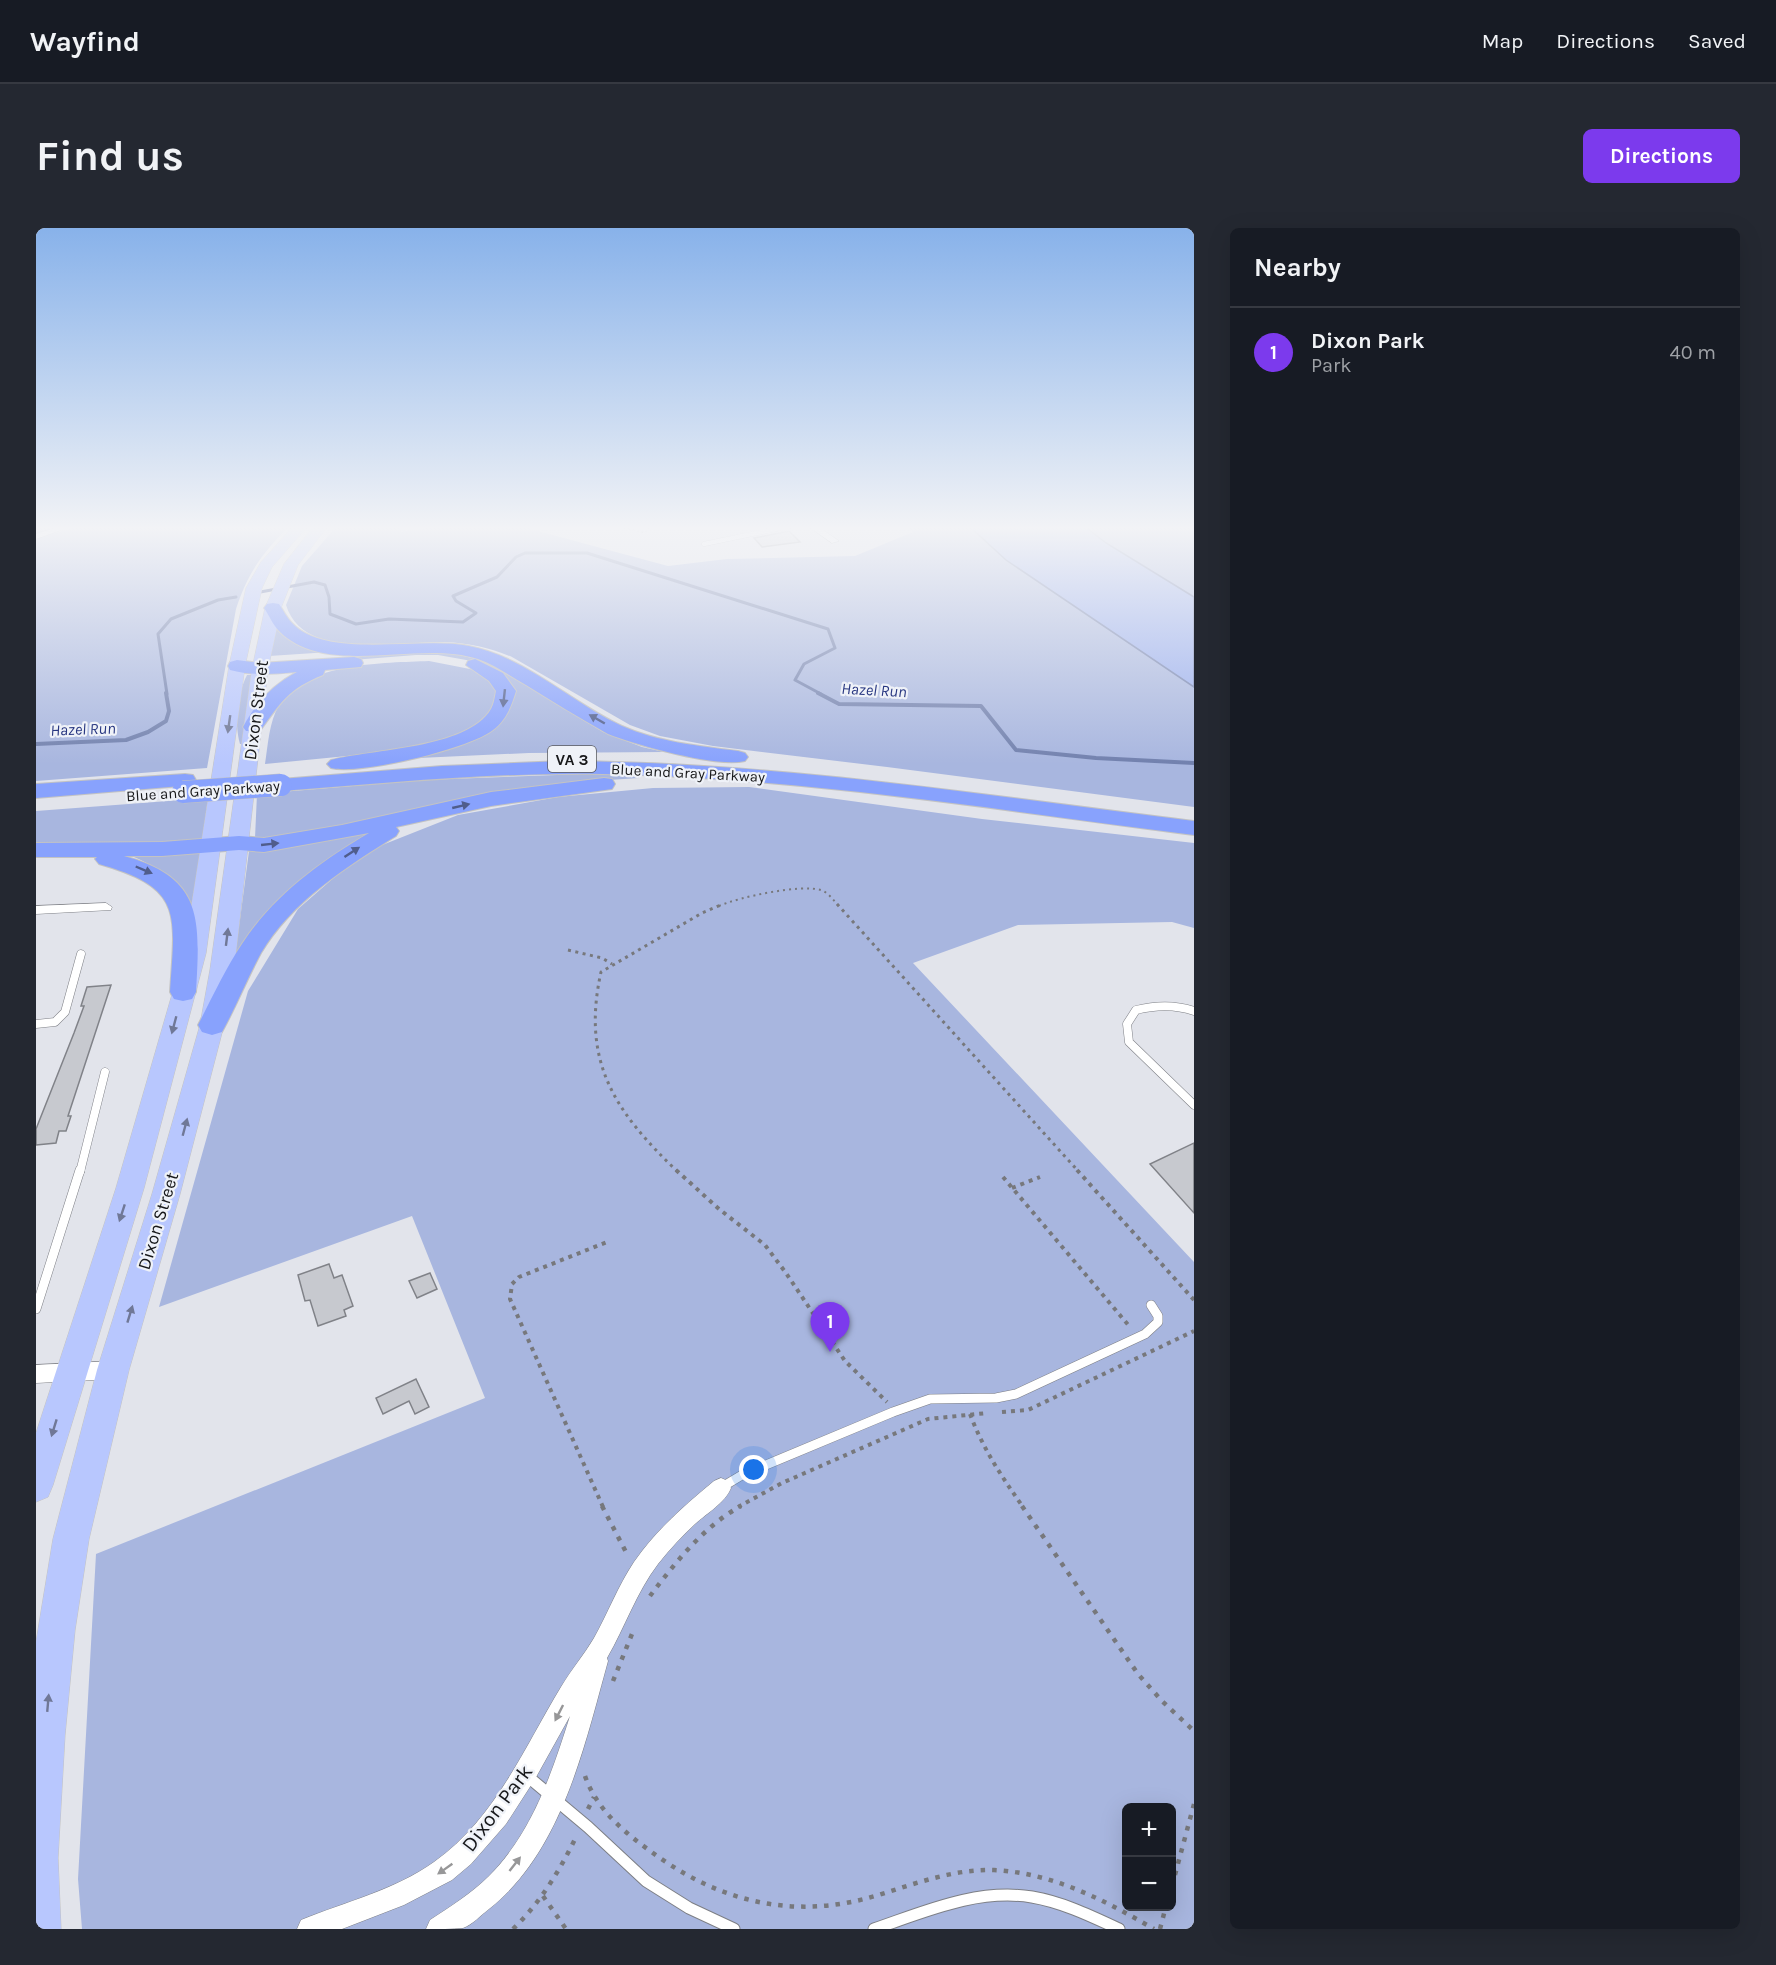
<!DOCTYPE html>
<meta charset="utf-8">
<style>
body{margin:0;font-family:Karla,sans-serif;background:#242831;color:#f1f3f6}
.controls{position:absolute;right:18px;bottom:18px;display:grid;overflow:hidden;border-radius:9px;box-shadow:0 6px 24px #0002}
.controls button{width:54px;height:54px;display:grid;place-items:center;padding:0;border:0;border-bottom:2px solid #363941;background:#171b24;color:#f1f3f6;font:30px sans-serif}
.you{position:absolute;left:718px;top:1242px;width:21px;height:21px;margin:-15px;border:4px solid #fff;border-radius:50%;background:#1a73e8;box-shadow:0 0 0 9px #1a73e833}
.badge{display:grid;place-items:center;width:39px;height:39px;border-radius:50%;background:#7c3aed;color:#fff;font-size:20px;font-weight:700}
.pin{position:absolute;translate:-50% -50px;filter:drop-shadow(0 2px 3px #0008)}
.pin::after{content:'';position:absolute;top:32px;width:21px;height:18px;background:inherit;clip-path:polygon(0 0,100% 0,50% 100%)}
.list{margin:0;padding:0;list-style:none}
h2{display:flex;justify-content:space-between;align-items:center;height:78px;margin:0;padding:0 24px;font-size:26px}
h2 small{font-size:20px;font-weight:400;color:#9ea1a6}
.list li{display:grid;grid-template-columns:39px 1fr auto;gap:18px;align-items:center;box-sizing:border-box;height:90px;padding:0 24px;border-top:2px solid #363941}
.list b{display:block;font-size:22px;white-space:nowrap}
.list p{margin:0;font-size:20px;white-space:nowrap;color:#9ea1a6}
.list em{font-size:20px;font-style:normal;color:#9ea1a6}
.map{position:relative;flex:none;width:1158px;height:1701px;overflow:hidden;border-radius:9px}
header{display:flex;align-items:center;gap:36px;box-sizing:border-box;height:84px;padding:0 30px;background:#171b24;border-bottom:2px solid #363941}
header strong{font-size:28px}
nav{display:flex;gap:33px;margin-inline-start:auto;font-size:21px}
.intro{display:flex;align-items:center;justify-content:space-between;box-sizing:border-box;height:144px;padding:0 36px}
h1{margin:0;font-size:42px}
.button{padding:15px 27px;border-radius:9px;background:#7c3aed;color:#fff;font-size:21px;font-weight:700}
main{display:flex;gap:36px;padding:0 36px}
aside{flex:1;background:#171b24;border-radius:9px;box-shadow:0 6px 24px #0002}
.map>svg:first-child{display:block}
.green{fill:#a8b6df;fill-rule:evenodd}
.water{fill:#99aeee;stroke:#7281ae;stroke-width:1.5}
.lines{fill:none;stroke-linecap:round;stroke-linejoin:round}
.stream-far1{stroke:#7281ae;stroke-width:3}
.stream{stroke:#7281ae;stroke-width:4}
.building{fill:#c7c9cf;stroke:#808288;stroke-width:1.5}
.lane-far3-casing{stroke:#7d7f85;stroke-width:5}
.lane-far2-casing{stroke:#7d7f85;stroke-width:9}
.lane-far1-casing{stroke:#7d7f85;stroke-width:10}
.lane-casing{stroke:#7d7f85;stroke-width:13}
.street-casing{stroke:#7d7f85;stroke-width:1}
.primary-casing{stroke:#c3c3c3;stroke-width:1}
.highway-casing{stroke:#c3c3c3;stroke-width:2}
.path-far4{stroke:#77787c;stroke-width:1.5;stroke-dasharray:1.5 3;stroke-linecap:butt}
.path-far3{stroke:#77787c;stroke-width:2;stroke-dasharray:2 4;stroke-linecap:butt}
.path-far2{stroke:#77787c;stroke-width:3;stroke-dasharray:3 4.5;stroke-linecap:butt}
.path-far1{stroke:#77787c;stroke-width:4;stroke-dasharray:4 5;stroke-linecap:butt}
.path{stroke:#77787c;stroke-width:4.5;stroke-dasharray:4.5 7;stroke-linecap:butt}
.lane-far3{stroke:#fff;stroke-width:4.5}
.lane-far2{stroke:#fff;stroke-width:8}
.lane-far1{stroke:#fff;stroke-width:9}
.lane{stroke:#fff;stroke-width:11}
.street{fill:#fff;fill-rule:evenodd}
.primary{fill:#b8c7fe;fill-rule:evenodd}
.highway{fill:#88a2fd;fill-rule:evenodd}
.highway-bridge-casing{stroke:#c3c3c3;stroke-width:23;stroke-linecap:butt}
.highway-bridge{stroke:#88a2fd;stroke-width:22}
.oneway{fill:#505d8c}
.oneway2{fill:#707897}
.oneway3{fill:#979798}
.labels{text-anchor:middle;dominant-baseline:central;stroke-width:4.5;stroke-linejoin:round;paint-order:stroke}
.far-street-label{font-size:15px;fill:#17181a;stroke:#eff2f8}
.far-water-label{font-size:16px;font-style:italic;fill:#283781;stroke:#eff2f8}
.shield{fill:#eff2f8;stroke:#58595d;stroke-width:1.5}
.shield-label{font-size:16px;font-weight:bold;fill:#17181a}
.street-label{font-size:18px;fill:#17181a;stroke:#eff2f8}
.near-street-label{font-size:21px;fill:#17181a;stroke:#eff2f8}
</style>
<header>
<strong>Wayfind</strong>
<nav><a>Map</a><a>Directions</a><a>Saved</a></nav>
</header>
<div class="intro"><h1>Find us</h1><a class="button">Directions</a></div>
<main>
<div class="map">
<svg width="1158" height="1701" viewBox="0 0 1158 1701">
<rect width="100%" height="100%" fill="#e2e4eb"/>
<g class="green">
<path d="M 0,298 L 8,298 L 20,305 L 43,298 L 253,298 C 226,326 212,344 200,381 L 171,540 L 0,553 Z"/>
<path d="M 301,298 L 362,298 L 365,304 L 408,298 L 483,298 L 632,338 L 691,331 L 819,328 L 877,304 L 870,298 L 933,298 L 970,332 L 1158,459 L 1158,579 L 851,539 L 677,518 L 624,508 L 594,497 L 476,429 C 455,420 433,415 409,414 C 364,413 268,435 250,377 L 266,338 Z"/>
<polygon points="1048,298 1158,298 1158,369 1070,315"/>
<polygon points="237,394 294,424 233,428"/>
<polygon points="379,424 412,424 452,434 567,504 606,519 628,524 493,525 383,530 382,526 412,519 475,471 436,433 402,427 380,427 240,438 239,435"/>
<path d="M 393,433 L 439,442 L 466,464 L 444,498 L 403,513 L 342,525 L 229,536 C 232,517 233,494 243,477 C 268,434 349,435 393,433 Z"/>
<path d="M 211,447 L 216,447 L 207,516 L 204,516 C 198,495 201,467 211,447 Z"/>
<polygon points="548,546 603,546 603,550 543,554 464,564 308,600 223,612 219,610 221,566 388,552"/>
<path d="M 713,559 L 946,591 L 1158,615 L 1158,700 L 1136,694 L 982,697 L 877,735 L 1158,1034 L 1158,1701 L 46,1701 L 42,1651 L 60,1326 L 449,1170 L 376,988 L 123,1079 L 212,763 L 262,681 L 326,625 L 422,587 L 522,569 L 617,560 ZM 1090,1580 L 1136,1580 L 1136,1678 L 1090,1678 Z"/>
<polygon points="172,570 166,613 0,618 0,583"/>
<polygon points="354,597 329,609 198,737 213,623"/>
<path d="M 165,624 L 155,679 C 138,655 124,639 95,628 Z"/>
</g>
<polygon class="water" points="933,298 1048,298 1070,315 1158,369 1158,459 970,332"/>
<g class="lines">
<g class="stream-far1">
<polyline points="219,365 278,354 289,357 293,369 294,386 320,396 353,391 427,394 440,385 420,373 417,368 461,349 480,329 489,325 551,325 792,401 799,420 768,436 759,452 785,466"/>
<polyline points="131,466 122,406 135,391 182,372 200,369"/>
</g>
<g class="stream">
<polyline points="782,465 803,476 945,478 980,522 1060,530 1158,535"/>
<polyline points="0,516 90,512 112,504 130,493 133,483 130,465"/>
</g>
</g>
<g class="building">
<polygon points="753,303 764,314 726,319 718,310"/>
<polygon points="75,757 32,888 35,888 30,903 23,903 20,915 0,917 0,901 38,805 48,778 45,778 51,759"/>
<polygon points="1158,915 1158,985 1114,936"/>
<polygon points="293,1036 298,1050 306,1047 317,1078 308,1082 310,1088 282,1098 274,1072 269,1073 262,1047"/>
<polygon points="394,1045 401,1061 381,1070 373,1053"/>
<polygon points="380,1151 393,1179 379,1186 373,1173 347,1186 340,1170"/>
</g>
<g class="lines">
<defs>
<polyline id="lane-far3" points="668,316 754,298"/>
<g id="lane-far2">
<path d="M 1158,783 C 1138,776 1120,777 1100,782 L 1091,796 L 1093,814 L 1158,877"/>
<polyline points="0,796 19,794 29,784 45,726"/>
<polyline points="44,944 69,844"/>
</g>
<g id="lane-far1">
<polyline points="0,1081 44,942"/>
<polyline points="686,1259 706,1247 857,1184 894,1171 960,1170 980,1166 1109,1106 1122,1094 1122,1088 1115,1077"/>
</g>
<g id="lane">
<polyline points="490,1547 552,1599 610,1653 653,1680 698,1701"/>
<path d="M 838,1701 C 888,1684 941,1660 996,1669 C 1026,1674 1055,1688 1083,1701"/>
</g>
<g id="street">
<polygon points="25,298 36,298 0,311 0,306"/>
<polygon points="772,298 781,298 803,313 796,315"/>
<polygon points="70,675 76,679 75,682 0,686 0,678"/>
<polygon points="77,1133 84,1136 86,1142 84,1148 77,1151 0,1155 0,1137"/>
<path d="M 685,1250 L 692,1253 L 695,1260 C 689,1275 671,1285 659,1296 C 646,1308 633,1322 622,1336 C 600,1365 589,1399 571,1430 L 572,1433 C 548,1519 526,1623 453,1681 C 445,1687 436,1697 427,1700 C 417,1701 401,1701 390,1701 L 394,1692 C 414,1679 436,1665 453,1648 C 496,1605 516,1545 534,1488 L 499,1551 L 470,1596 L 435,1636 L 416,1652 L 368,1677 L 306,1701 L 261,1701 L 265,1692 C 309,1674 359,1662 398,1634 C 459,1591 488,1520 525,1459 C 535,1442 548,1427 558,1410 C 572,1385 582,1358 598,1334 C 620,1302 649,1277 678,1253 Z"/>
</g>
<g id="primary">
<polygon points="258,298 272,298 236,339 226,360 209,438 170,725 108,960 17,1257 12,1269 0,1274 0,1205 80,960 148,725 193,438 210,360 225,334"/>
<polygon points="278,298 292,298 262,337 245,380 232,441 198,742 188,797 144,966 93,1142 53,1311 39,1402 29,1507 22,1630 25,1701 0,1701 0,1414 17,1311 61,1142 116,966 164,797 174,742 216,441 229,380 248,336"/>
</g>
<g id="highway">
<path d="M 237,375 L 243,376 C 247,382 251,390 256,395 C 290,432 384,408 433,418 C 490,429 534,474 586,498 C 622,514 664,518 702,523 L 709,525 L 712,529 L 709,533 C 681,540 601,517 572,506 C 544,490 517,474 490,457 C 474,448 459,437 442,431 C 382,411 291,451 243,403 C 237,397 233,387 228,380 L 231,376 Z"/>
<path d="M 318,429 L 325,431 L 327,435 L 325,439 L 289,442 L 287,447 C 252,461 245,474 224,503 L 210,503 L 207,499 C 220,475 236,457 261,444 C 238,446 217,448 194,442 L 192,438 L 194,434 L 201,432 L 224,435 Z"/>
<path d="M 439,431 L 467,445 L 480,463 C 475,479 470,492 457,502 C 433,521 323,547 295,540 L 291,536 L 295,532 C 335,521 432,521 455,481 C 458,476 459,468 460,463 L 453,453 L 430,437 L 432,433 Z"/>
<path d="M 527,533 C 739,534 948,567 1158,593 L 1158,607 C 962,582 765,550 567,546 C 459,544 352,555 245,563 L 237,562 L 234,557 L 237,552 L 245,551 L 406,538 Z"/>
<polygon points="149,546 157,547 160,552 157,557 0,570 0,556"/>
<path d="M 568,550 L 576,551 L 579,556 L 576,561 L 455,578 L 360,599 L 363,603 L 360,608 C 310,639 256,673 225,725 C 211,751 200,779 186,804 L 176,807 L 166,804 L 162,797 C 176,770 189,741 206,716 C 238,667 284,634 333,605 L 228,624 L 203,622 L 126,628 L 88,628 C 168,650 164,692 160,764 L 156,771 L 147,773 L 138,771 L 134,764 C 139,685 148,660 63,636 L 59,631 L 61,629 L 0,629 L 0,615 L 126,614 L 203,608 L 228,610 L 306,597 L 455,564 Z"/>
</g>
</defs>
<use href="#lane-far3" class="lane-far3-casing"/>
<use href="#lane-far2" class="lane-far2-casing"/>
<use href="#lane-far1" class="lane-far1-casing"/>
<use href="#lane" class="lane-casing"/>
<use href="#street" class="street-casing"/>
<use href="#primary" class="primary-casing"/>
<use href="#highway" class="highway-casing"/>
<polyline class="path-far4" points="584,298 609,305 614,298"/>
<path class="path-far3" d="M 683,678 C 703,669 764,656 785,662 C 793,665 797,672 803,678"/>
<g class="path-far2">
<polyline points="801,676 1043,944"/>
<polyline points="532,722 566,730 576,736"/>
<path d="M 642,944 C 579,884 545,834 565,744 L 666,685 L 687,676"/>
</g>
<g class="path-far1">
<polyline points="640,942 683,981 729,1017 750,1045 809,1133 851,1174"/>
<polyline points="1041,942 1158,1072"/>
<polyline points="967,949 1094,1099"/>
<polyline points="976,960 1004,949"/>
<polyline points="966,1184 992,1182 1158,1103"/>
<path d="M 934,1186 C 947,1221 966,1249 987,1279"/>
<polyline points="567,1279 474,1071 476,1056 483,1049 571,1014"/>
<polyline points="702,1279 746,1255 892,1191 951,1185"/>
</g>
<g class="path">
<polyline points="566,1278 592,1328"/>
<polyline points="986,1278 1102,1446 1126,1473 1158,1503"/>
<path d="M 614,1368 C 639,1335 668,1298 705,1278"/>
<polyline points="577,1453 598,1401"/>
<path d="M 549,1548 C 562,1585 593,1608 624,1630 C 690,1676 762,1691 839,1668 C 879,1656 916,1641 958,1642 C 1017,1645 1068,1672 1118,1701"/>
<polyline points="552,1581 558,1569"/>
<polyline points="1136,1658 1158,1576"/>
<polyline points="507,1668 530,1701"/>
<path d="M 477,1701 C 505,1674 524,1642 541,1607"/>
<polyline points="1124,1701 1130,1678"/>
</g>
<use href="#lane-far3" class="lane-far3"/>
<use href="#lane-far2" class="lane-far2"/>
<use href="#lane-far1" class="lane-far1"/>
<use href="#lane" class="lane"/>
<use href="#street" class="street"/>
<use href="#primary" class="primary"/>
<use href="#highway" class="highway"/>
<defs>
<polyline id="highway-bridge" points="147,564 245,557"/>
</defs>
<use href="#highway-bridge" class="highway-bridge-casing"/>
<use href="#highway-bridge" class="highway-bridge"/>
</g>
<defs><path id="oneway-solid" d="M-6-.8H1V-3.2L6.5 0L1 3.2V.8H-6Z" transform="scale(1.5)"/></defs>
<g class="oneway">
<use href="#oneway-solid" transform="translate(468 470) rotate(96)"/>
<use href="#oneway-solid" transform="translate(561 491) rotate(-150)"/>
<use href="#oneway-solid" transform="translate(425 578) rotate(-13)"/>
<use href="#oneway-solid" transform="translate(234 616) rotate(-6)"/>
<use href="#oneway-solid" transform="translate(316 624) rotate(-33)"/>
<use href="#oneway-solid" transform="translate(108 642) rotate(23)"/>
</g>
<g class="oneway2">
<use href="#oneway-solid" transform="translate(193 496) rotate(98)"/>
<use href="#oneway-solid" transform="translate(191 709) rotate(-83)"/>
<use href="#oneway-solid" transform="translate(138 797) rotate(105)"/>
<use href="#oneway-solid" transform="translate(149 899) rotate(-75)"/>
<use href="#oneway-solid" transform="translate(86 985) rotate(108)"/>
<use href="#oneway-solid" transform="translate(94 1086) rotate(-73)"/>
<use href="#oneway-solid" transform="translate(18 1200) rotate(107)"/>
<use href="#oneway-solid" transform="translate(12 1475) rotate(-85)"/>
</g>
<g class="oneway3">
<use href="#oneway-solid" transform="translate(523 1485) rotate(117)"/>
<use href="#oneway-solid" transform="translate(479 1636) rotate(-52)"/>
<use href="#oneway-solid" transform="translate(409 1641) rotate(145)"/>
</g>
<linearGradient id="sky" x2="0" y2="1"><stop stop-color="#88b2ea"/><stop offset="0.56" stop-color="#f2f3f6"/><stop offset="1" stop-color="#f2f3f6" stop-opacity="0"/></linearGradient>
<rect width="1158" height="536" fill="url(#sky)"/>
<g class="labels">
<g class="far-street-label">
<text transform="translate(652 545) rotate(3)">Blue and Gray Parkway</text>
<text transform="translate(167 563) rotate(-4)">Blue and Gray Parkway</text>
</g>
<g class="far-water-label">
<text transform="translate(838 462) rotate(3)">Hazel Run</text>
<text transform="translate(47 501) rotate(-2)">Hazel Run</text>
</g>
<rect class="shield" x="512" y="518" width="48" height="26" rx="4.5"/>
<g class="shield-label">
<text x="536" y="531">VA 3</text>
</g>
<g class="street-label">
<text transform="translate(220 482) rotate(-83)">Dixon Street</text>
<text transform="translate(122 993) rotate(-73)">Dixon Street</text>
</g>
<g class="near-street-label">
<text transform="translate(461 1580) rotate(-53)">Dixon Park</text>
</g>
</g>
</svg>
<div class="controls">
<button>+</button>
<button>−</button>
</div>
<div class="you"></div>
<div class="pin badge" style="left:794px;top:1124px">1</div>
</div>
<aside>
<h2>Nearby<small></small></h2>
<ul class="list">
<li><span class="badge">1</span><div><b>Dixon Park</b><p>Park</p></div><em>40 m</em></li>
</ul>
</aside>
</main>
